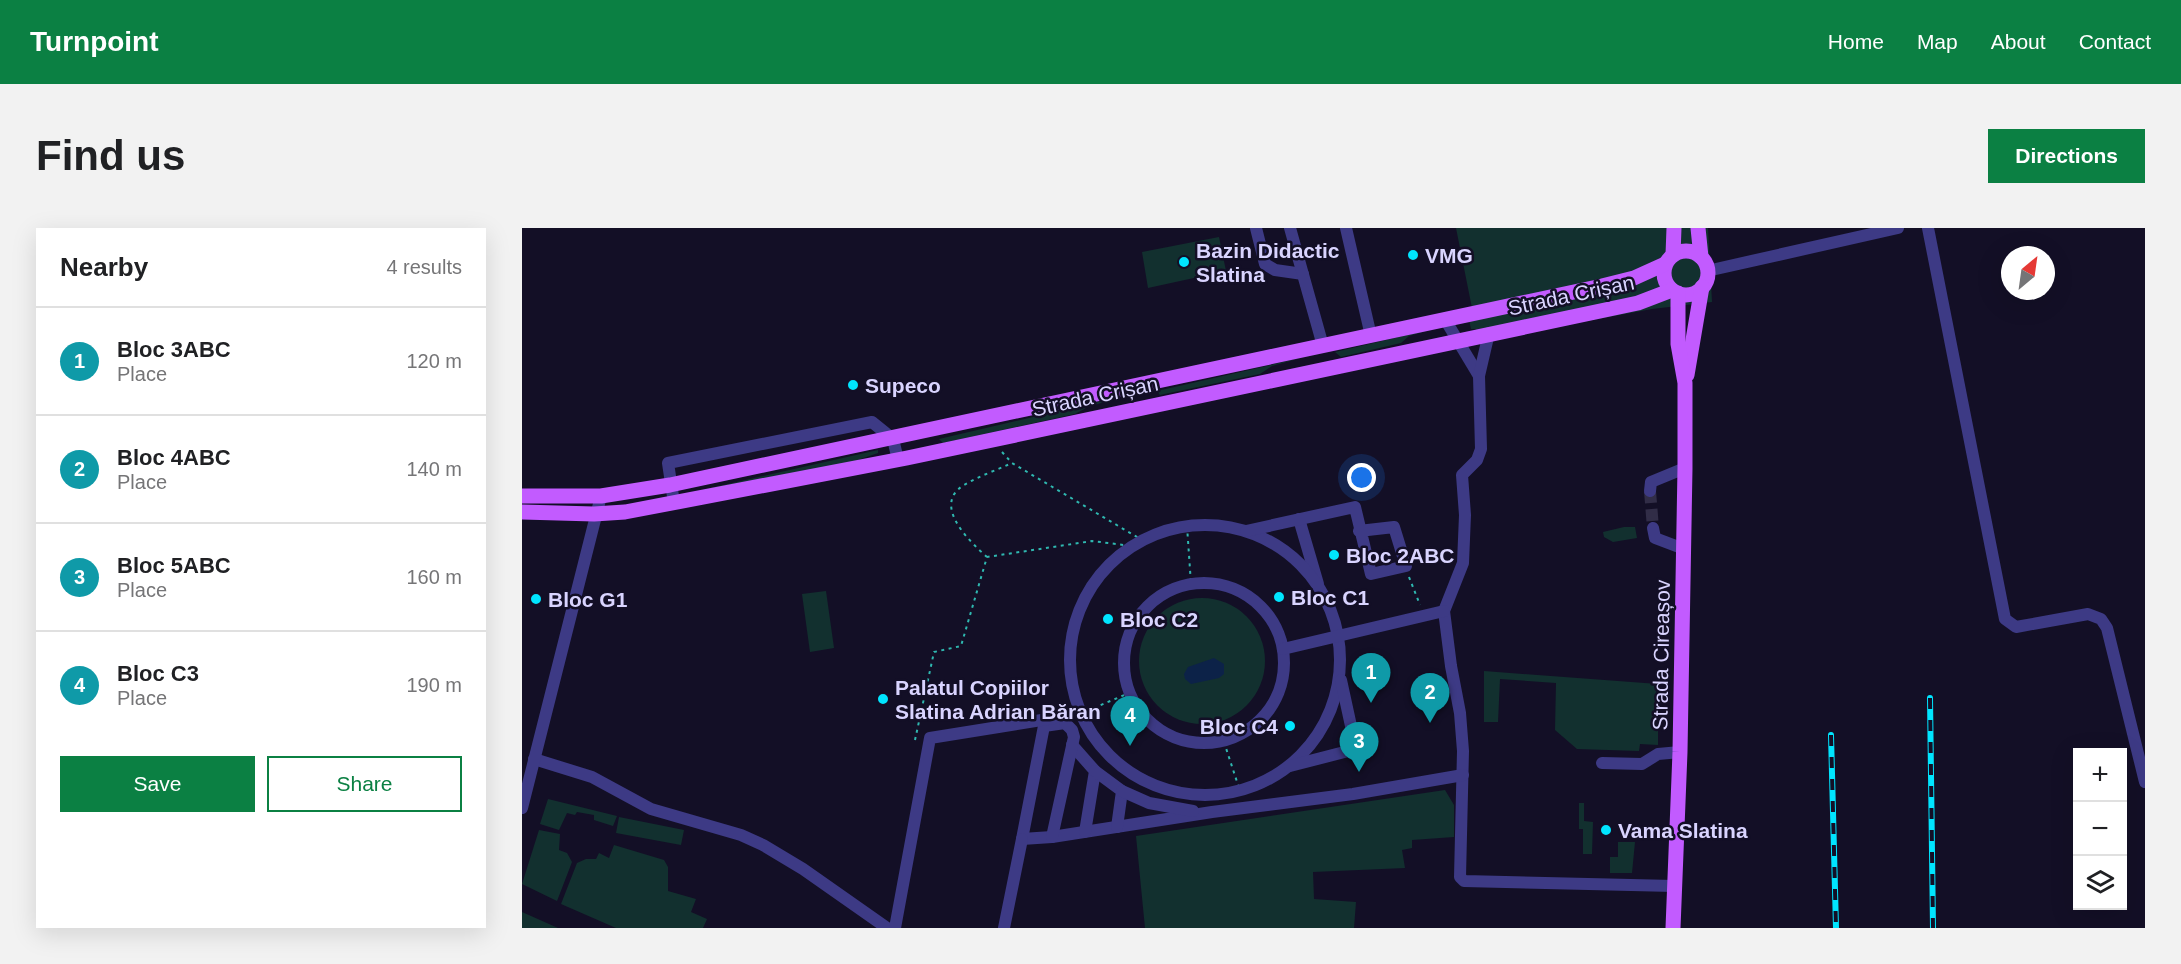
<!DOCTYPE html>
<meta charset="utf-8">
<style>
body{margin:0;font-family:Arial,sans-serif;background:#f2f2f2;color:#202124}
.controls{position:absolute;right:18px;bottom:18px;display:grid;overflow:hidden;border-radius:0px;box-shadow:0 6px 24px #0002}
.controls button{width:54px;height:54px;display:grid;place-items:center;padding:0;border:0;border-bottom:2px solid #e0e0e0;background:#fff;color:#202124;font:30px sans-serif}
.compass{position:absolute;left:1479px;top:18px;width:54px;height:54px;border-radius:50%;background:#fff;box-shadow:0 6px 24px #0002;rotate:29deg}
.you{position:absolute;left:840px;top:250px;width:21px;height:21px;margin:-15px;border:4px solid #fff;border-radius:50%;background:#1a73e8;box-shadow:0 0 0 9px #1a73e833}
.badge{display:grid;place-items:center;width:39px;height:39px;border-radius:50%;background:#0b8043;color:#fff;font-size:20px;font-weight:700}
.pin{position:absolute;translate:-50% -50px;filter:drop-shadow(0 2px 3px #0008)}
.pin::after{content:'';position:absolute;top:32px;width:21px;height:18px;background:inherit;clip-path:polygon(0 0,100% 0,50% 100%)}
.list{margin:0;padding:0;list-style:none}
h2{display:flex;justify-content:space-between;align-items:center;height:78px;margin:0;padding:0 24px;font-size:26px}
h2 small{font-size:20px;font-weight:400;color:#757577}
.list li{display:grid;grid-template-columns:39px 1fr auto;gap:18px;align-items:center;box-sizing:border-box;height:108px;padding:0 24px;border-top:2px solid #e0e0e0}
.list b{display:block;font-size:22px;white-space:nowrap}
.list p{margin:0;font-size:20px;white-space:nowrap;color:#757577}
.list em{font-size:20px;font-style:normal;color:#757577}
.actions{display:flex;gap:12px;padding:18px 24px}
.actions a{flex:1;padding:14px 0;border:2px solid #0b8043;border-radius:0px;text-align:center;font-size:21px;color:#0b8043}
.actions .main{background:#0b8043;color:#fff}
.icon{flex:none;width:33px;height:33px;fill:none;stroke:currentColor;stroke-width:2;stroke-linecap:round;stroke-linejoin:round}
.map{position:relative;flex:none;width:1623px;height:700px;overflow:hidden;border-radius:0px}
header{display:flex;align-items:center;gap:36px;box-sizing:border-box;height:84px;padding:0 30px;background:#0b8043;color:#fff}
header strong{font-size:28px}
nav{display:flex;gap:33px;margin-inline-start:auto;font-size:21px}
.intro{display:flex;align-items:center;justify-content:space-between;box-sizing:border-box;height:144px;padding:0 36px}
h1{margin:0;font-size:42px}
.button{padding:15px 27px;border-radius:0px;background:#0b8043;color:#fff;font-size:21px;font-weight:700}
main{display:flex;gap:36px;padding:0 36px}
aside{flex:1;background:#fff;border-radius:0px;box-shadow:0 6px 24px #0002}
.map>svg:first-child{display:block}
.green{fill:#12302f}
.water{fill:#0c2248}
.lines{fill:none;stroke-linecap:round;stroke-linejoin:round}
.minor-tunnel{stroke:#312d47;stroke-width:12;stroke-dasharray:12 6;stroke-linecap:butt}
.path{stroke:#2fb8b0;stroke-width:2;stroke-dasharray:3 4.5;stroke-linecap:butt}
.minor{stroke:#3d3a85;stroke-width:12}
.major{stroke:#c25bff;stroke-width:15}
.rail-casing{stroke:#00e5ff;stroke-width:6}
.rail{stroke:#130f26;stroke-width:4;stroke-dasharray:11;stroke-linecap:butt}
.poi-dot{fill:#00e5ff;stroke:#130f26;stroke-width:2}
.labels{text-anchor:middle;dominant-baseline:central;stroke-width:5;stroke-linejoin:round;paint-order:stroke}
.poi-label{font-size:21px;font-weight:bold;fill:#d9d4ff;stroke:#130f26;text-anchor:start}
.street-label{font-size:21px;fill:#d9d4ff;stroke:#130f26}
</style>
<header>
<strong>Turnpoint</strong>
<nav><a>Home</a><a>Map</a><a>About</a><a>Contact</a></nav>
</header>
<div class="intro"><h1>Find us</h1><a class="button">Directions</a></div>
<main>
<aside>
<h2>Nearby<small>4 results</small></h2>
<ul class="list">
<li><span class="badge" style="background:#0f9aa8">1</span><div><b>Bloc 3ABC</b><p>Place</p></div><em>120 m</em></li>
<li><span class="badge" style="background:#0f9aa8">2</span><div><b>Bloc 4ABC</b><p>Place</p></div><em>140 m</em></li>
<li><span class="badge" style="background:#0f9aa8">3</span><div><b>Bloc 5ABC</b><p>Place</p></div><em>160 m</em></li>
<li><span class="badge" style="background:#0f9aa8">4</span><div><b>Bloc C3</b><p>Place</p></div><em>190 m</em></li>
</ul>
<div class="actions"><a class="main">Save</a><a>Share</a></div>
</aside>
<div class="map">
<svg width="1623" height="700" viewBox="0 0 1623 700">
<rect width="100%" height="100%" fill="#130f26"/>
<g class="green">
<polygon points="934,0 1186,0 1190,74 1130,81 957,113 954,101 949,101 947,92 952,90"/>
<polygon points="697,9 704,43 626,60 620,24"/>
<polygon points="911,101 887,108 879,115 819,129 813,124"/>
<polygon points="779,130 750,138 738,146 638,167 635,163"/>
<polygon points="597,169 564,180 553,186 421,215 417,211"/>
<polygon points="356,222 356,225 330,234 184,261"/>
<polygon points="1102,299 1113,299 1115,310 1091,314 1082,309 1081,304"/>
<polygon points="304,363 312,420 288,424 280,366"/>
<circle cx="680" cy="433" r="63"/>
<polygon points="962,443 1136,456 1136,517 1118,516 1117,523 1055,521 1033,502 1034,455 978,451 976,494 962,494"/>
<polygon points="923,562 932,577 932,609 890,612 890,620 880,622 883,640 791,644 792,671 834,674 832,700 623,700 614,608"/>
<polygon points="26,571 95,588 91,598 72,592 72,587 55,584 53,587 45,585 37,602 18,596"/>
<polygon points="1057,575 1062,575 1062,593 1071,594 1070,626 1061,626 1061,601 1057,601"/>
<polygon points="97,589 162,602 159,617 94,605"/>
<polygon points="17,602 38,606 37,622 45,625 50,634 35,673 0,656"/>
<polygon points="1096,614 1113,614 1110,645 1088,645 1088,629 1096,629"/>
<polygon points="92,617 142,632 146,639 146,663 174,671 169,684 185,691 181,700 94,700 39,676 55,635 64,631 74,631 77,625 87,630"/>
<polygon points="0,684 36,700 0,700"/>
</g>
<polygon class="water" points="692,430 702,436 702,446 697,450 669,456 663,451 662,446 666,439"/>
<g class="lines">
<polyline class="minor-tunnel" points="1128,263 1131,300"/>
<g class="path">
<polyline points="480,224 490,235 620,312"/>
<polyline points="665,298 669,356"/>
<path d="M 465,329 C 448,314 409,277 442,257 C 457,248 475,242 490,235"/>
<polyline points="887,349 898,377"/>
<polyline points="558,486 607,465"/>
<polyline points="393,512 412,424 439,418 465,329 570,313 610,318"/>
<polyline points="702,514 718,563"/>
</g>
<g class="minor">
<polyline points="734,0 743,36 753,42 781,46"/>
<polyline points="768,0 801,118"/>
<polyline points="824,0 849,108"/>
<polyline points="1406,0 1483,391 1494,399 1566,386 1579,391 1585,400 1623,554"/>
<polyline points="1185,43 1376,0"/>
<polyline points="924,93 957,148"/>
<polyline points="967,105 957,148 959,221 955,232 940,247 943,287 941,335 922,383 929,438 938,485 941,523 938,649 942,653 1152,658"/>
<polyline points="1128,263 1129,254 1163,240"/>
<polyline points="152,275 146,235 350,194 371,211 376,232"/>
<polyline points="777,291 796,356"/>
<circle cx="683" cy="432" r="135"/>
<polyline points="1131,300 1133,310 1162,321"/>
<polyline points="724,303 833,279 849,346 884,338 872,299 837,303"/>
<circle cx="682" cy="435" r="80"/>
<polyline points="761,421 922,383"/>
<polyline points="544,488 543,495 522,498 500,611 530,609 690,584 831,566 941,547"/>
<polyline points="550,517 573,543 563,604"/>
<polyline points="12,531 70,549 129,581 219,607 241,617 281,641 365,700"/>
<polyline points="1080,535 1120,536 1136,526 1158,524"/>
<polyline points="768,538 834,521 819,452"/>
<polyline points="573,543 600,563 595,599"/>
<polyline points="600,563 627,575 671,583"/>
<polyline points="0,580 79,268"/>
<polyline points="530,609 552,509 550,502 543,495"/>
<polyline points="373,700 408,510 532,490"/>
<polyline points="482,700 500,611"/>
</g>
<g class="major">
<polyline points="1176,0 1179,29"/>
<circle cx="1164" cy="45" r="22"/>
<polyline points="1151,27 1152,0"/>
<polyline points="1165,147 1180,59"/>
<polyline points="0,268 79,268 148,257 1080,58 1112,50 1143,36"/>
<polyline points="0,284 72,286 103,284 385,230 1116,75 1150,62"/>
<polyline points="1151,700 1158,524 1163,240 1163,155 1156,116 1156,65"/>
</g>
<defs>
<g id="rail">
<polyline points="1408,470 1411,700"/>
<polyline points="1309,507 1314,700"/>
</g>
</defs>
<use href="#rail" class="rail-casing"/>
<use href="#rail" class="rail"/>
</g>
<g class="poi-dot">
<circle cx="891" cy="27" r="6"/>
<circle cx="662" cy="34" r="6"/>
<circle cx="331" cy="157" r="6"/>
<circle cx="812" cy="327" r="6"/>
<circle cx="757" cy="369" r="6"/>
<circle cx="14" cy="371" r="6"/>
<circle cx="586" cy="391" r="6"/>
<circle cx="361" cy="471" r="6"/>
<circle cx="768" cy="498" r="6"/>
<circle cx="1084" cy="602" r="6"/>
</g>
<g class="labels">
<g class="poi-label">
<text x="674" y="22">Bazin Didactic<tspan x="674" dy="24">Slatina</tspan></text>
<text x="903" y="27">VMG</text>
<text x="343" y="157">Supeco</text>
<text x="824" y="327">Bloc 2ABC</text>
<text x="769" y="369">Bloc C1</text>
<text x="26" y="371">Bloc G1</text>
<text x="598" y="391">Bloc C2</text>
<text x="373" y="459">Palatul Copiilor<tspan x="373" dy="24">Slatina Adrian Băran</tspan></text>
<text x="756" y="498" text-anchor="end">Bloc C4</text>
<text x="1096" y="602">Vama Slatina</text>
</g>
<g class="street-label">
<text transform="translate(1049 67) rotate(-12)">Strada Crișan</text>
<text transform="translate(573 168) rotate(-12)">Strada Crișan</text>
<text transform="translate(1139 427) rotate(-89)">Strada Cireașov</text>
</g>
</g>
</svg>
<div class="controls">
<button>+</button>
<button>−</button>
<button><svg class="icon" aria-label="layers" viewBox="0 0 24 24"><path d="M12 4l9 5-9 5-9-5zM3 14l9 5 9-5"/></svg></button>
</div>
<svg class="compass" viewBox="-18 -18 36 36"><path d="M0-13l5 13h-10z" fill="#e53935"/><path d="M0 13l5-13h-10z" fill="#757577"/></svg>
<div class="you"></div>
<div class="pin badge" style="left:849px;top:475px;background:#0f9aa8">1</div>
<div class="pin badge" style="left:908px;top:495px;background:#0f9aa8">2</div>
<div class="pin badge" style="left:837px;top:544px;background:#0f9aa8">3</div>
<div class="pin badge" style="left:608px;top:518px;background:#0f9aa8">4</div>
</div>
</main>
